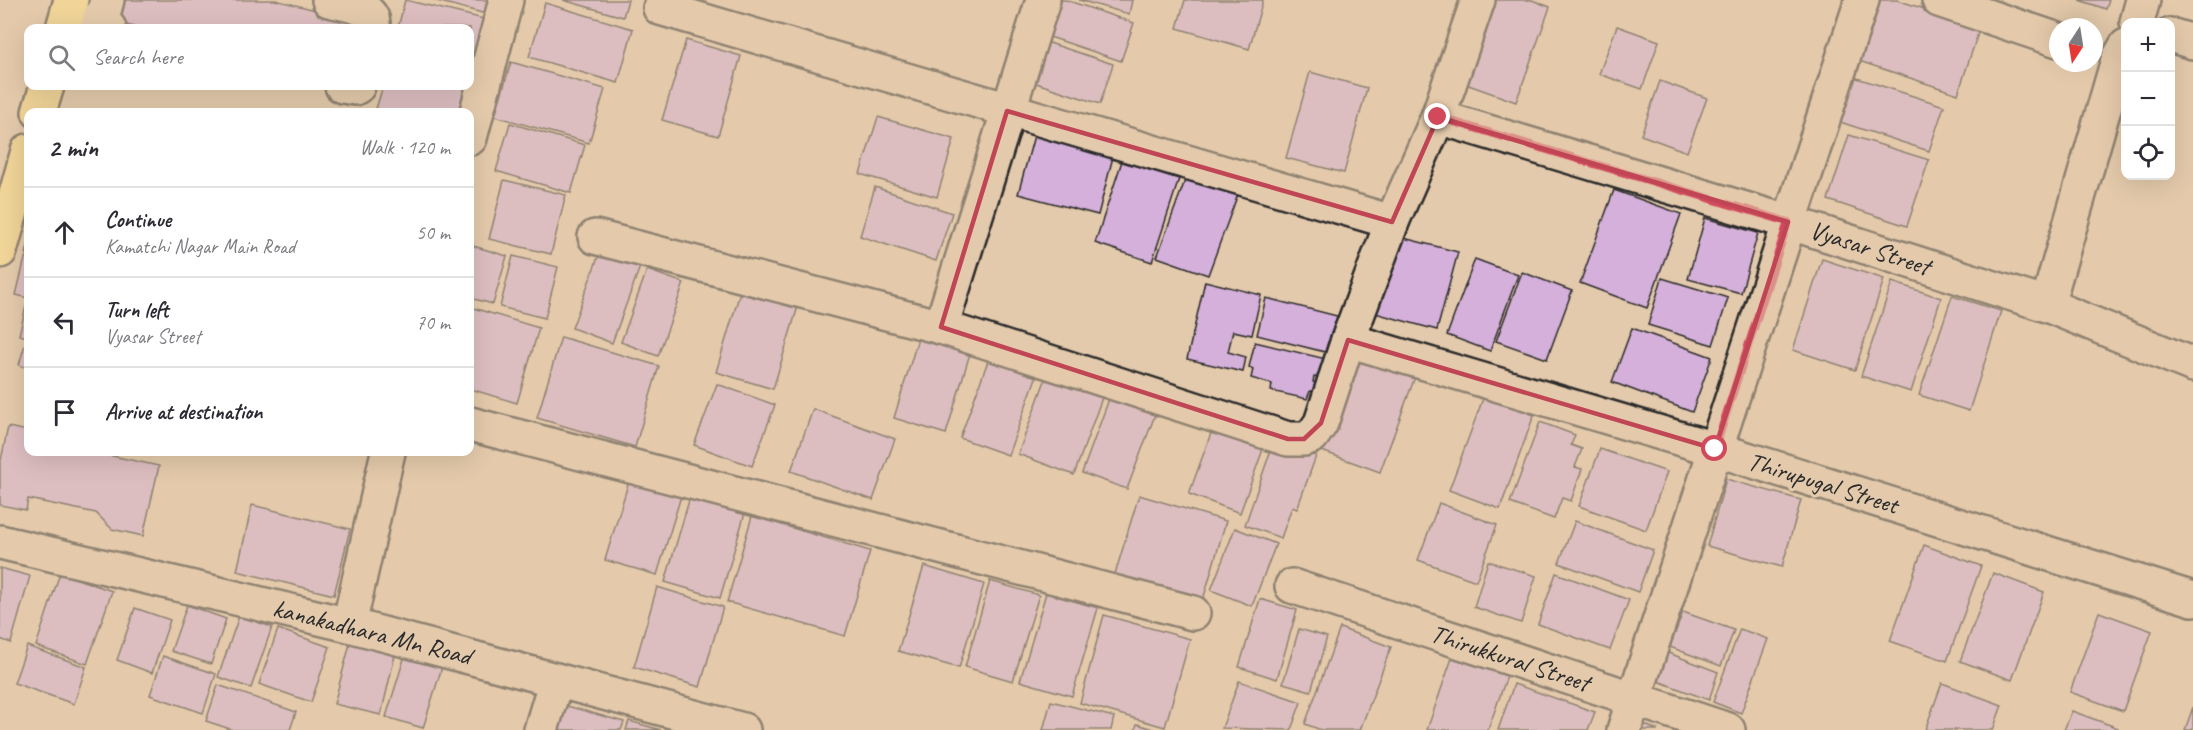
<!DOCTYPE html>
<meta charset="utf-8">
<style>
body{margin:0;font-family:Caveat,sans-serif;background:#f2f2f3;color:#2b2b33}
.controls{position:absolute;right:18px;top:18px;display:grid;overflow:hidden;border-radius:12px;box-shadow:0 6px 24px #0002}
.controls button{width:54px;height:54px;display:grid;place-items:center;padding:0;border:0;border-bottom:2px solid #e1e1e2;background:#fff;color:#2b2b33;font:30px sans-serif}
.compass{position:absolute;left:2049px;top:18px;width:54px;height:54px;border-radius:50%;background:#fff;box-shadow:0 6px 24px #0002;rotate:192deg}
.stop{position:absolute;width:18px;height:18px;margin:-14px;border:4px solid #d1495b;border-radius:50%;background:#fff}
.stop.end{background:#d1495b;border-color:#fff;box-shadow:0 2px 6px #0008}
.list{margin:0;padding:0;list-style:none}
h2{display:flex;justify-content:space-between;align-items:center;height:78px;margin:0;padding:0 24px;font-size:26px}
h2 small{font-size:20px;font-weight:400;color:#7c7c81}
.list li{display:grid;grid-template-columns:39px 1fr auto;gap:18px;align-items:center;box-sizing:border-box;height:90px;padding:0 24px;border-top:2px solid #e1e1e2}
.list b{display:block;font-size:22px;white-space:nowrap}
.list p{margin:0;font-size:20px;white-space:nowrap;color:#7c7c81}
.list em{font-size:20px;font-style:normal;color:#7c7c81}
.icon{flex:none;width:33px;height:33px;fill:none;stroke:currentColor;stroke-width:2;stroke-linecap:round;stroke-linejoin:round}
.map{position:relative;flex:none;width:2193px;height:730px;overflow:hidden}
.search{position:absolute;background:#fff;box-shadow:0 6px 24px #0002;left:24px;top:24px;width:450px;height:66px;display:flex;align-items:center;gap:15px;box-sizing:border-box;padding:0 21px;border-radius:12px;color:#7c7c81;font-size:22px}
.panel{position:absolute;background:#fff;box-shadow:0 6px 24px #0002;left:24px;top:108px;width:450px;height:348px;border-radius:12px}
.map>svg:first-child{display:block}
.building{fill:#d4b0da;stroke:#2b2b2b;stroke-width:1.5}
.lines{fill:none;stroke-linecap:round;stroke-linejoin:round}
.minor-casing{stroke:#2b2b2b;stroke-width:38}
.major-casing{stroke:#2b2b2b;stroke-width:38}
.minor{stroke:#e4caac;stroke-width:33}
.major{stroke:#ffdf80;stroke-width:33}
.route{stroke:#d1495b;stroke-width:8}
.marked{fill:none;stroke:#c04656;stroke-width:4.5;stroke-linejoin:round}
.labels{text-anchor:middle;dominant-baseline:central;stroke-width:6;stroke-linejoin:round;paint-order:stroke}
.street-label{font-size:26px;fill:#2b2b2b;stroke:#e4caac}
</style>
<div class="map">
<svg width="2193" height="730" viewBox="0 0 2193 730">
<rect width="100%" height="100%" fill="#e4caac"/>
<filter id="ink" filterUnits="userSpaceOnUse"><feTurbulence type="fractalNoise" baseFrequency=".0167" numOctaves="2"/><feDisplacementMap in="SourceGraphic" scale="12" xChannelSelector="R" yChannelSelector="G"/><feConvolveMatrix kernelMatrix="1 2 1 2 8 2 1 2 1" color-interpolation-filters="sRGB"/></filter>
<g filter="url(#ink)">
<g class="building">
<polygon points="123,0 275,0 365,22 363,28 140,28 117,23"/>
<polygon points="405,0 484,19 471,70 470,28 398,28"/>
<polygon points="433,0 494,0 490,15"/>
<polygon points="563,0 628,0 623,17"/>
<polygon points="1059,0 1066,0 1134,23 1121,61 1047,36"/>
<polygon points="1079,0 1132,0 1129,14"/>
<polygon points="1185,0 1263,0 1249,49 1177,28"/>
<polygon points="1493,0 1532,0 1550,7 1516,102 1463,83"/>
<polygon points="1875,0 1897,0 1980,27 1958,94 1856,60"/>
<polygon points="2079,0 2109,0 2106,9"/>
<polygon points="545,3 633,29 618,83 529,57"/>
<polygon points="1617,26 1659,41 1642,89 1599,74"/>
<polygon points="1037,39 1113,64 1100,104 1024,79"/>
<polygon points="686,40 741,56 718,136 662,120"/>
<polygon points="511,62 605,89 589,143 495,116"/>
<polygon points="1310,72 1367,88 1344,173 1286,158"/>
<polygon points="1854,77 1944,106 1929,151 1840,122"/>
<polygon points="1660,81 1707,98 1687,152 1641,135"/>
<polygon points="383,86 469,86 461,112 389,112 376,109"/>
<polygon points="878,117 954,139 937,197 860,174"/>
<polygon points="510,123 585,145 571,193 496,171"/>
<polygon points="1035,132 1114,153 1098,215 1018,194"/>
<polygon points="1849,135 1929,160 1907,226 1828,200"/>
<polygon points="1122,161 1179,179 1152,262 1095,243"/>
<polygon points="1187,175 1238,194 1208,275 1157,257"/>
<polygon points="504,180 566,195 551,254 489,239"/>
<polygon points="875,187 952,213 936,261 860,236"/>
<polygon points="1614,190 1681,214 1647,308 1580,283"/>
<polygon points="1705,218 1758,233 1741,293 1688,279"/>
<polygon points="1396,236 1458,252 1437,330 1375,313"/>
<polygon points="470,245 507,256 493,304 470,298"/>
<polygon points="28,246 28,368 19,365 27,337 19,335 28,298 16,295"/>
<polygon points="601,249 641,264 612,343 572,328"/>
<polygon points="513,256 558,267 545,318 500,307"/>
<polygon points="1475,259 1518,275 1490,351 1447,335"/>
<polygon points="1822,259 1884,279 1855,370 1793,350"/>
<polygon points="647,270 684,283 658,356 621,342"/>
<polygon points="1522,272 1572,291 1547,359 1496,341"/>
<polygon points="1662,278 1728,298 1713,345 1648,325"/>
<polygon points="1205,281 1261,295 1252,335 1233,331 1228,352 1246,357 1243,372 1187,359"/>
<polygon points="1892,282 1941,298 1911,392 1861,376"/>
<polygon points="742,286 799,303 773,389 716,372"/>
<polygon points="1952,296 2001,311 1969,411 1919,395"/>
<polygon points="1266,298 1337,316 1333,328 1338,329 1334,343 1328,342 1325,352 1257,335"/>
<polygon points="470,307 539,328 517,403 470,389"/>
<polygon points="1632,328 1712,357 1692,412 1612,382"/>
<polygon points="919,335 971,350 946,434 894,418"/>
<polygon points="561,337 659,366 635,447 537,418"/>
<polygon points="1255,342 1326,359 1322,378 1314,377 1313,382 1317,383 1315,392 1310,391 1307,399 1271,391 1272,384 1251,378 1253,369 1249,367"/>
<polygon points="1353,355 1415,377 1380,472 1319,450"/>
<polygon points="989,358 1037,375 1008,455 960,438"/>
<polygon points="1047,375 1103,395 1074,475 1018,454"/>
<polygon points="717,384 775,405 752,466 694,445"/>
<polygon points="1484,396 1534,415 1500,509 1449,490"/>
<polygon points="1109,399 1155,415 1127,489 1082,473"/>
<polygon points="813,409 895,439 873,500 791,471"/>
<polygon points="1215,422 1266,441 1240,513 1189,494"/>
<polygon points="1540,422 1575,435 1571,445 1582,449 1575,467 1582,469 1571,501 1562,498 1554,519 1510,503"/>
<polygon points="8,427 28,431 28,452 94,452 159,466 143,536 112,529 96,513 28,499 26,510 0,505 0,465"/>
<polygon points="1274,441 1316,456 1297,509 1292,507 1281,538 1245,525"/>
<polygon points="1600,449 1667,472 1646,530 1579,506"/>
<polygon points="1726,479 1801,500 1782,567 1707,546"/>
<polygon points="629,481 681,496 657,575 605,560"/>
<polygon points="1139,495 1226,521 1203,600 1115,574"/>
<polygon points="690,497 745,513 720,598 665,582"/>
<polygon points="1439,503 1497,525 1476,581 1418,560"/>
<polygon points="252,505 350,529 334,595 237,571"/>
<polygon points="752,516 870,551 845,636 727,602"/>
<polygon points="1575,521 1653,550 1638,592 1559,563"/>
<polygon points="1235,528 1276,544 1252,606 1211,590"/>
<polygon points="1924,545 1981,566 1947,661 1890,641"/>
<polygon points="1488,561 1536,576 1521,623 1474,607"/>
<polygon points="924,566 984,584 959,668 898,651"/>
<polygon points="0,568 30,576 11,643 0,639"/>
<polygon points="60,573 112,591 87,664 36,646"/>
<polygon points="1556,573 1629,600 1610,650 1538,624"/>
<polygon points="1993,573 2044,592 2012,680 1960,661"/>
<polygon points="990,581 1039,595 1013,681 965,667"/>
<polygon points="657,587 723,607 700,687 634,667"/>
<polygon points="1046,593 1098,608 1072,696 1020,681"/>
<polygon points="1260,599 1297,610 1277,679 1239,667"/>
<polygon points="187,605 226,619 211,664 171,651"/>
<polygon points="135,608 170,620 152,673 117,660"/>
<polygon points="1683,612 1734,630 1721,666 1670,647"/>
<polygon points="2099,612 2152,631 2123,711 2070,692"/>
<polygon points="1104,615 1190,639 1165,727 1080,703"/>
<polygon points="239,616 272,627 251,688 218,677"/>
<polygon points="1340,628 1391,647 1360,730 1321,730 1305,724"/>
<polygon points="278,629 330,647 311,702 259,684"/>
<polygon points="1299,629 1327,637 1311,691 1283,683"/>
<polygon points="1740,629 1768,639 1741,713 1713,702"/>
<polygon points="351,640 396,651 381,715 334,704"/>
<polygon points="27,646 86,667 74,704 14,683"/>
<polygon points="406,652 443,664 423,728 386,717"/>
<polygon points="1666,652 1718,672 1709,700 1655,680"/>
<polygon points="163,656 216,674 203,713 150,695"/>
<polygon points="1452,658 1507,676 1488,730 1427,730"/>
<polygon points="1239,681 1301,702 1291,730 1222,728"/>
<polygon points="1942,683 2002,705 1993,730 1925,730"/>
<polygon points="1514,684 1595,712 1588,730 1498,730"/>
<polygon points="218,685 296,712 290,730 233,730 206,721"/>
<polygon points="1051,701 1114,717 1111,730 1043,730"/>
<polygon points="560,704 624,722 621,730 553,730"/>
<polygon points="2193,707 2193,730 2185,730"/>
<polygon points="2072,711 2118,728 2117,730 2064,730"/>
<polygon points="629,721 661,730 626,730"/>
<polygon points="1637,722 1658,730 1634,730"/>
<polygon points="1137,724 1156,730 1135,730"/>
</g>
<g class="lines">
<defs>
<g id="minor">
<path d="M 329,0 C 348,5 375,5 373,28"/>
<polyline points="1939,0 2058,40"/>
<polyline points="660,8 1392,222"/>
<polyline points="67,17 109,28"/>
<polyline points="2137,22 2143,0"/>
<polyline points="100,26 107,0"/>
<polyline points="2170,35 2193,42"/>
<polyline points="342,86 355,88 358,86"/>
<polyline points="1438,117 1788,222 2047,305 2193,365"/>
<polyline points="470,138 506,0"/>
<polyline points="595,237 941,327 1288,439 1304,439 1312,436 1321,423 1348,340 1392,222 1438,117 1478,0"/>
<polyline points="2047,305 2118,60 2126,46"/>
<polyline points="941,327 1043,0"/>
<polyline points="1348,340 1715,449 2193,599"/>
<polyline points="470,424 1193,613"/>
<polyline points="0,542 349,625 743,730"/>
<polyline points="1292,586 1728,730"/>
<polyline points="349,625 388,452"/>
<polyline points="541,730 556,680"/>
<polyline points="1624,730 1862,0"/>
</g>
<g id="major">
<polyline points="63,28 71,0"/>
<polyline points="39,112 47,86"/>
<polyline points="0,251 28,151"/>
</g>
</defs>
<use href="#minor" class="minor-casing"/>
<use href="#major" class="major-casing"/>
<use href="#minor" class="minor"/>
<use href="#major" class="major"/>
</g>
</g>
<g class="lines" filter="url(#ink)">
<polyline class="route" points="1438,117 1788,222 1715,449"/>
</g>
<path d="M0 0H2193V730H0ZM 1007,111 L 1392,222 L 1438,117 L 1788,222 L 1715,449 L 1348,340 L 1321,423 L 1304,439 L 1288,439 L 941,327 Z" fill="#e4caac" fill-opacity=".55" fill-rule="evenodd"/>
<path class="marked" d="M 1007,111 L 1392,222 L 1438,117 L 1788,222 L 1715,449 L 1348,340 L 1321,423 L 1304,439 L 1288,439 L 941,327 Z"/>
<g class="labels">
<g class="street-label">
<text transform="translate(1870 248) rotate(18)">Vyasar Street</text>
<text transform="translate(1823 483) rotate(17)">Thirupugal Street</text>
<text transform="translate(372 632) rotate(14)">kanakadhara Mn Road</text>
<text transform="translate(1510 658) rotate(18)">Thirukkural Street</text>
</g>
</g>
</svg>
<div class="controls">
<button>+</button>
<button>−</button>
<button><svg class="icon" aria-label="locate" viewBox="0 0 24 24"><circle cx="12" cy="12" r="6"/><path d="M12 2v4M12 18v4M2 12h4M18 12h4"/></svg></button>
</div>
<svg class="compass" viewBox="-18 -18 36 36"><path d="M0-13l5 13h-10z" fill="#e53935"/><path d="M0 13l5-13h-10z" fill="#7c7c81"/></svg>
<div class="stop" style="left:1715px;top:449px"></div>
<div class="stop end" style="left:1438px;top:117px"></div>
<div class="search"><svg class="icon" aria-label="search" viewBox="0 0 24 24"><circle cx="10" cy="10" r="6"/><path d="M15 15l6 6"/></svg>Search here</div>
<section class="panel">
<h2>2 min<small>Walk · 120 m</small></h2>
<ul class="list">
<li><svg class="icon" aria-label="ahead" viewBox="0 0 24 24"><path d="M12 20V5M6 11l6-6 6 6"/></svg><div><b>Continue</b><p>Kamatchi Nagar Main Road</p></div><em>50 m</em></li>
<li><svg class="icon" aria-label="left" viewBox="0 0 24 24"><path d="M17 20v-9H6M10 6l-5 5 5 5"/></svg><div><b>Turn left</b><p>Vyasar Street</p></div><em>70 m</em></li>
<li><svg class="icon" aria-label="arrive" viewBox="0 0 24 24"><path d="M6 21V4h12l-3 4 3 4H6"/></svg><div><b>Arrive at destination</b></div></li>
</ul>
</section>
</div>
